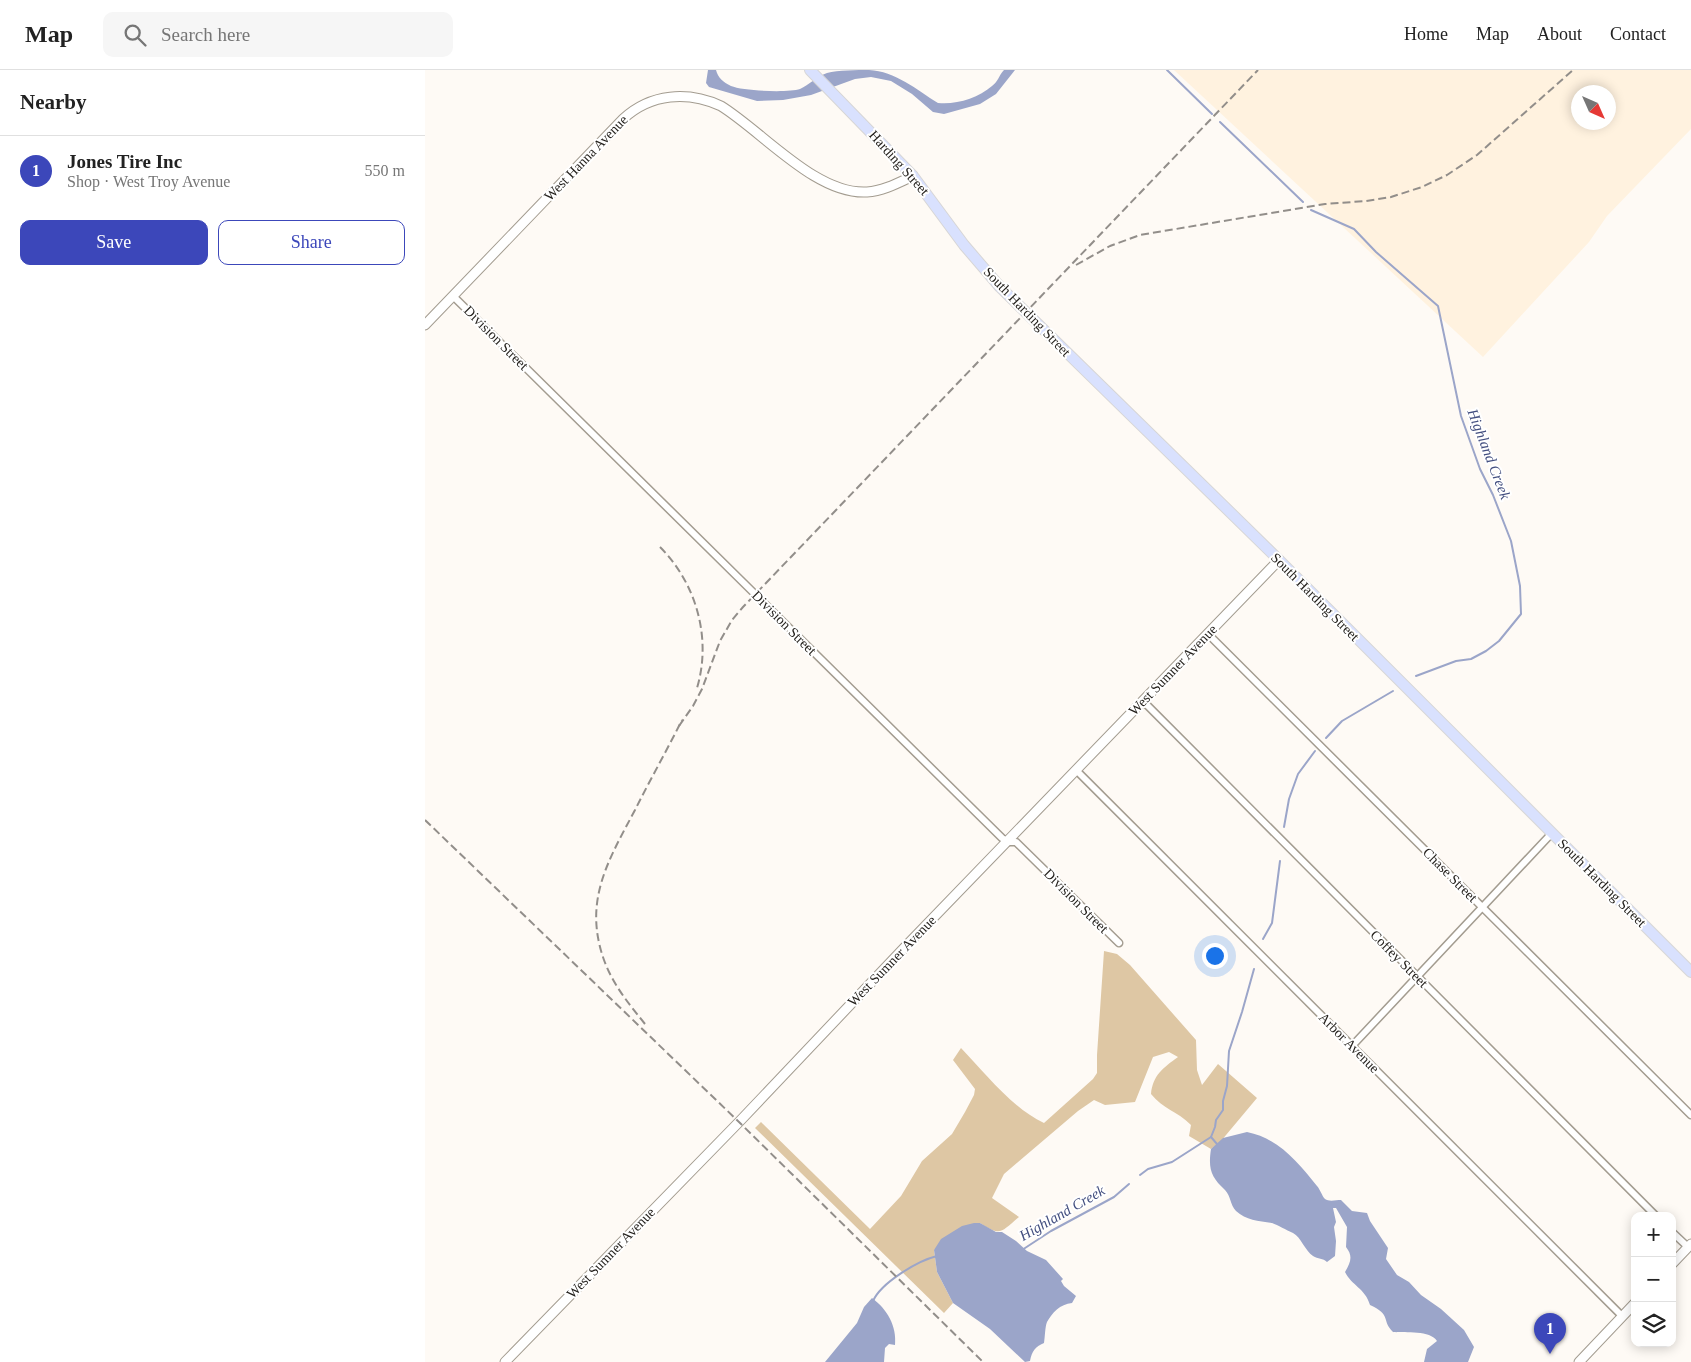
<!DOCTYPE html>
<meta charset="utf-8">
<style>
body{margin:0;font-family:Georgia,serif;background:#f6f6f6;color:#222}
.controls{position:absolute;right:15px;bottom:15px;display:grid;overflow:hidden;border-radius:10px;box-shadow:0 2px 12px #0003}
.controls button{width:45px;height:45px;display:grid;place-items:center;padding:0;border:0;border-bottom:1px solid #e0e0e0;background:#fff;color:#222;font:25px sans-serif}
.compass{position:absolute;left:1146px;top:15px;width:45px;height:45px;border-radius:50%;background:#fff;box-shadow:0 2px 12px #0003;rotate:135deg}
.you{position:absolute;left:789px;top:885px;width:18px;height:18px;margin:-12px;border:4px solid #fff;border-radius:50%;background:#1a73e8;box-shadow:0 0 0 8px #1a73e833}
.badge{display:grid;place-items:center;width:32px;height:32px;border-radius:50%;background:#3c47ba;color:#fff;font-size:16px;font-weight:700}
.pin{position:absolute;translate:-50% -41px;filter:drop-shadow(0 1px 2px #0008)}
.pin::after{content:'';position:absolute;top:26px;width:18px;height:15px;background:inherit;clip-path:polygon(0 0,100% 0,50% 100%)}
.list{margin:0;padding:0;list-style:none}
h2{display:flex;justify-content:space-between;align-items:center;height:65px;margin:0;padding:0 20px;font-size:21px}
h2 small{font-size:16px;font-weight:400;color:#767676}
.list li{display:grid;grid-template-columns:32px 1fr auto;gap:15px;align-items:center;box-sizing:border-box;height:70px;padding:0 20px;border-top:1px solid #e0e0e0}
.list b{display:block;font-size:19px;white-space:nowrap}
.list p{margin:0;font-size:16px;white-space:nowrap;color:#767676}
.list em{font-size:16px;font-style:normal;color:#767676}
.actions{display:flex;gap:10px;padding:15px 20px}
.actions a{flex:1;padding:11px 0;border:1px solid #3c47ba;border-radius:10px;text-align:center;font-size:18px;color:#3c47ba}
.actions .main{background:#3c47ba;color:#fff}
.icon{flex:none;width:28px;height:28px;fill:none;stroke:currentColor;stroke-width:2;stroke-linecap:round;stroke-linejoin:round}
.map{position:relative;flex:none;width:1266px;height:1292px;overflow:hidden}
header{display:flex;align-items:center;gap:30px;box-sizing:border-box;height:70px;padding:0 25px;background:#fff;border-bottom:1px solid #e0e0e0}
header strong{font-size:24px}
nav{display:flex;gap:28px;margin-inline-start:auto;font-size:18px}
.search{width:350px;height:45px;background:#f6f6f6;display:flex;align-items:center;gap:12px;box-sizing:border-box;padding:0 18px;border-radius:10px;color:#767676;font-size:19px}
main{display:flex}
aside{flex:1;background:#fff}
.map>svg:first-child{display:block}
.built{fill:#fff2df;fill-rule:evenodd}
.forest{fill:#dec7a4}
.water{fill:#9ba5c9}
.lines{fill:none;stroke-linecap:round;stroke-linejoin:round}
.stream{stroke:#9ba5c9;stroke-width:2}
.street-casing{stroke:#a39c90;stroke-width:9}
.secondary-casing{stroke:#a39c90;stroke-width:11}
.primary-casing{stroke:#d7d6d6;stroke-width:12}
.street{stroke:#fff;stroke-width:6}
.secondary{stroke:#fff;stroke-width:9}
.primary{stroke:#d9e1fe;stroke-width:10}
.rail{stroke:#928e8a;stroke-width:2;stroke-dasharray:8 4;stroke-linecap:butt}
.labels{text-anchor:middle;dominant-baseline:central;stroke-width:4;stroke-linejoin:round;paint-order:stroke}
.street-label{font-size:14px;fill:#211e1a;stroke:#fff}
.water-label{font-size:15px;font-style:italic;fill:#424e7f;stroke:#fff}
</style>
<header>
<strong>Map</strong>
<div class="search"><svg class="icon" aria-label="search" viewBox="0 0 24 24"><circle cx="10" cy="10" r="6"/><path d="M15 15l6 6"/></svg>Search here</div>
<nav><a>Home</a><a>Map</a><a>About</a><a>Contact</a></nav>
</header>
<main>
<aside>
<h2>Nearby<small></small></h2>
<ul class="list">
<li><span class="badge">1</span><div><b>Jones Tire Inc</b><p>Shop · West Troy Avenue</p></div><em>550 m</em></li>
</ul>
<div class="actions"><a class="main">Save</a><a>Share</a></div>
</aside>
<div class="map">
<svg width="1266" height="1292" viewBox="0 0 1266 1292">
<rect width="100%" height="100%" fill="#fefaf5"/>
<path class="built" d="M 749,0 L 1266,0 L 1266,59 L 1182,146 L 1164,172 L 1058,287 ZM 1154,22 L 1184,22 L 1184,52 L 1154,52 Z"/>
<path class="forest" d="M 679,881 L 692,884 L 705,895 L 771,970 L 772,1000 L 777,1015 L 793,994 L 832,1028 L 796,1071 L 786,1079 L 764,1066 L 766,1055 C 752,1041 738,1039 726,1024 C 728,1005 738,998 753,987 L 744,982 L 728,987 L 710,1032 L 680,1035 L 669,1030 L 653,1041 L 579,1104 L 567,1128 L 594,1147 C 576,1162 576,1167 555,1153 L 509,1180 L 512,1202 L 528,1233 L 519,1243 L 330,1058 L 336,1052 L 445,1159 L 476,1126 L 497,1091 L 527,1064 L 540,1042 L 549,1025 L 550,1019 L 528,990 L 536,978 C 560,1003 587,1038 619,1053 L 668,1009 L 672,1003 L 672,985 Z"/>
<g class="water">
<path d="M 283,0 L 291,0 C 293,8 298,12 306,16 C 318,21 363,23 375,19 C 384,15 392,6 402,3 C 413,0 432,0 444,0 C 470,1 492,20 513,33 C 531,35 553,28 567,16 C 573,12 574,5 579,0 L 590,0 L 571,24 L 555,34 L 519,44 L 508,42 L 487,24 L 466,11 L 446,7 L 430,9 L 386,25 L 358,30 L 332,31 L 284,17 L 281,13 Z"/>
<path d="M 822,1062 C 853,1068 873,1092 892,1116 C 895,1119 897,1126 900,1129 C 904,1132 911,1130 916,1130 L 927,1141 L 942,1143 L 945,1151 L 963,1178 L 961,1189 L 972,1205 L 984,1212 L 996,1225 L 1016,1239 L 1039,1260 L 1049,1277 L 1043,1292 L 999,1292 L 1002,1279 L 1012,1271 C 1005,1260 981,1263 968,1262 C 956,1250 967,1245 945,1235 C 940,1218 927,1216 920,1202 C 926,1192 928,1186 921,1177 L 922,1157 L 911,1138 L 908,1138 L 911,1152 L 909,1157 L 911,1171 L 910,1186 L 902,1192 C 898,1188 893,1189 888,1186 C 880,1181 876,1167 868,1163 C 861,1160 853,1155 847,1153 C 833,1151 821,1150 811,1141 C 805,1135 806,1126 800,1120 C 786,1107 783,1099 786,1079 L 798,1068 Z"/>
<path d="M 549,1153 L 555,1153 L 571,1162 L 577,1162 L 591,1171 L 602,1181 L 621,1190 L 638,1209 L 636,1211 L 639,1216 L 651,1226 L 647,1233 C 635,1234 627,1243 622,1252 C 620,1257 620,1267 619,1273 C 610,1277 607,1281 605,1291 L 600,1292 L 565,1259 L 528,1233 L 512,1202 L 509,1180 L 516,1169 L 537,1156 Z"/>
<path d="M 447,1228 C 462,1239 472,1256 470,1275 L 464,1274 L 460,1278 L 459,1292 L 400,1292 L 432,1253 L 439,1237 Z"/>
</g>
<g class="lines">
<g class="stream">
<polyline points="742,0 787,44"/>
<polyline points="795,52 878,132"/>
<polyline points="886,140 929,159 951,182 1013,236 1036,346 1055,399 1068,425 1086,471 1095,516 1096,544 1074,571 1061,581 1046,589 1031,591 991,606"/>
<polyline points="901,668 917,651 968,621"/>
<polyline points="859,757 864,729 873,704 890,681"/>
<polyline points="838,869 847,853 855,791"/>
<polyline points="786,1067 792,1074"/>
<polyline points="715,1105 723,1099 747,1092 786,1067 790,1057 791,1050 798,1040 798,1031 802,1016 804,981 817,942 829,899"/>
<polyline points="597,1180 626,1161 689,1127 704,1114"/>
<path d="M 448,1231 C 456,1213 492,1191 512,1186"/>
</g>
<defs>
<g id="street">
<polyline points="28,226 577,768 583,772 591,772 694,873"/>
<polyline points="783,564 1266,1045"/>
<polyline points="718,631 1231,1146"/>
<polyline points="652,701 1197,1246"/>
<polyline points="927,976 1127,763"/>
<polyline points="1247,1162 1263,1177"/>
</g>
<g id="secondary">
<path d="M 0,255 L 198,49 C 226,23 263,21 296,36 C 338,62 391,125 442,122 C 458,121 473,113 488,106"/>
<polyline points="1247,1194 1266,1174"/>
<polyline points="80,1292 314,1052 479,878 854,490"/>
<polyline points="1154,1292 1210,1233"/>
</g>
<polyline id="primary" points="385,0 488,106 539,175 575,217 854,490 1266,902"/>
</defs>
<use href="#street" class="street-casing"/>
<use href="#secondary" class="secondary-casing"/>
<use href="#primary" class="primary-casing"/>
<use href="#street" class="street"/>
<use href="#secondary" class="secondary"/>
<use href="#primary" class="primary"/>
<g class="rail">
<polyline points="651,195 685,176 715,165 900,134 941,131 966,127 997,117 1022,105 1052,85 1148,0"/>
<path d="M 235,477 C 271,513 287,568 272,618"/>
<polyline points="254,656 268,636 277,619 295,571 307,550 318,537 833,0"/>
<polyline points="0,750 314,1052 558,1292"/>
<path d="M 220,954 C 204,934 188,915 179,890 C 158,831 183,791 210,740 C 225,710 242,680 257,650"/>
</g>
</g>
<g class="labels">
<g class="street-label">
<text transform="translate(161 88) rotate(-46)">West Hanna Avenue</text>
<text transform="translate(474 93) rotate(48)">Harding Street</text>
<text transform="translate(602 242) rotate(46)">South Harding Street</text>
<text transform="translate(71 268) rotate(45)">Division Street</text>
<text transform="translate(890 527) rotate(45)">South Harding Street</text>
<text transform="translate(359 553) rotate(45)">Division Street</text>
<text transform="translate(748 600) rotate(-46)">West Sumner Avenue</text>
<text transform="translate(1025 805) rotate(45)">Chase Street</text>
<text transform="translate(1177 813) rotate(45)">South Harding Street</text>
<text transform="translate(651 831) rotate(45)">Division Street</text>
<text transform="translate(974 889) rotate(45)">Coffey Street</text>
<text transform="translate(467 891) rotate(-46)">West Sumner Avenue</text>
<text transform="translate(924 973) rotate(45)">Arbor Avenue</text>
<text transform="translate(186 1183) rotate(-46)">West Sumner Avenue</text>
</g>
<g class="water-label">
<text transform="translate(1064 384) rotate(69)">Highland Creek</text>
<text transform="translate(637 1143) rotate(-30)">Highland Creek</text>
</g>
</g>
</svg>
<div class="controls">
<button>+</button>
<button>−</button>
<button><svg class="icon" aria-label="layers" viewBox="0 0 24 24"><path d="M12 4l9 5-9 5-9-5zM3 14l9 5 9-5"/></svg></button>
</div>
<svg class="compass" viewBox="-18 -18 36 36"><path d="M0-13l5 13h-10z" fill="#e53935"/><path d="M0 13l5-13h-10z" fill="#767676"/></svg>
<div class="you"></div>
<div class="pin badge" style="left:1125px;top:1284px">1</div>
</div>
</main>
